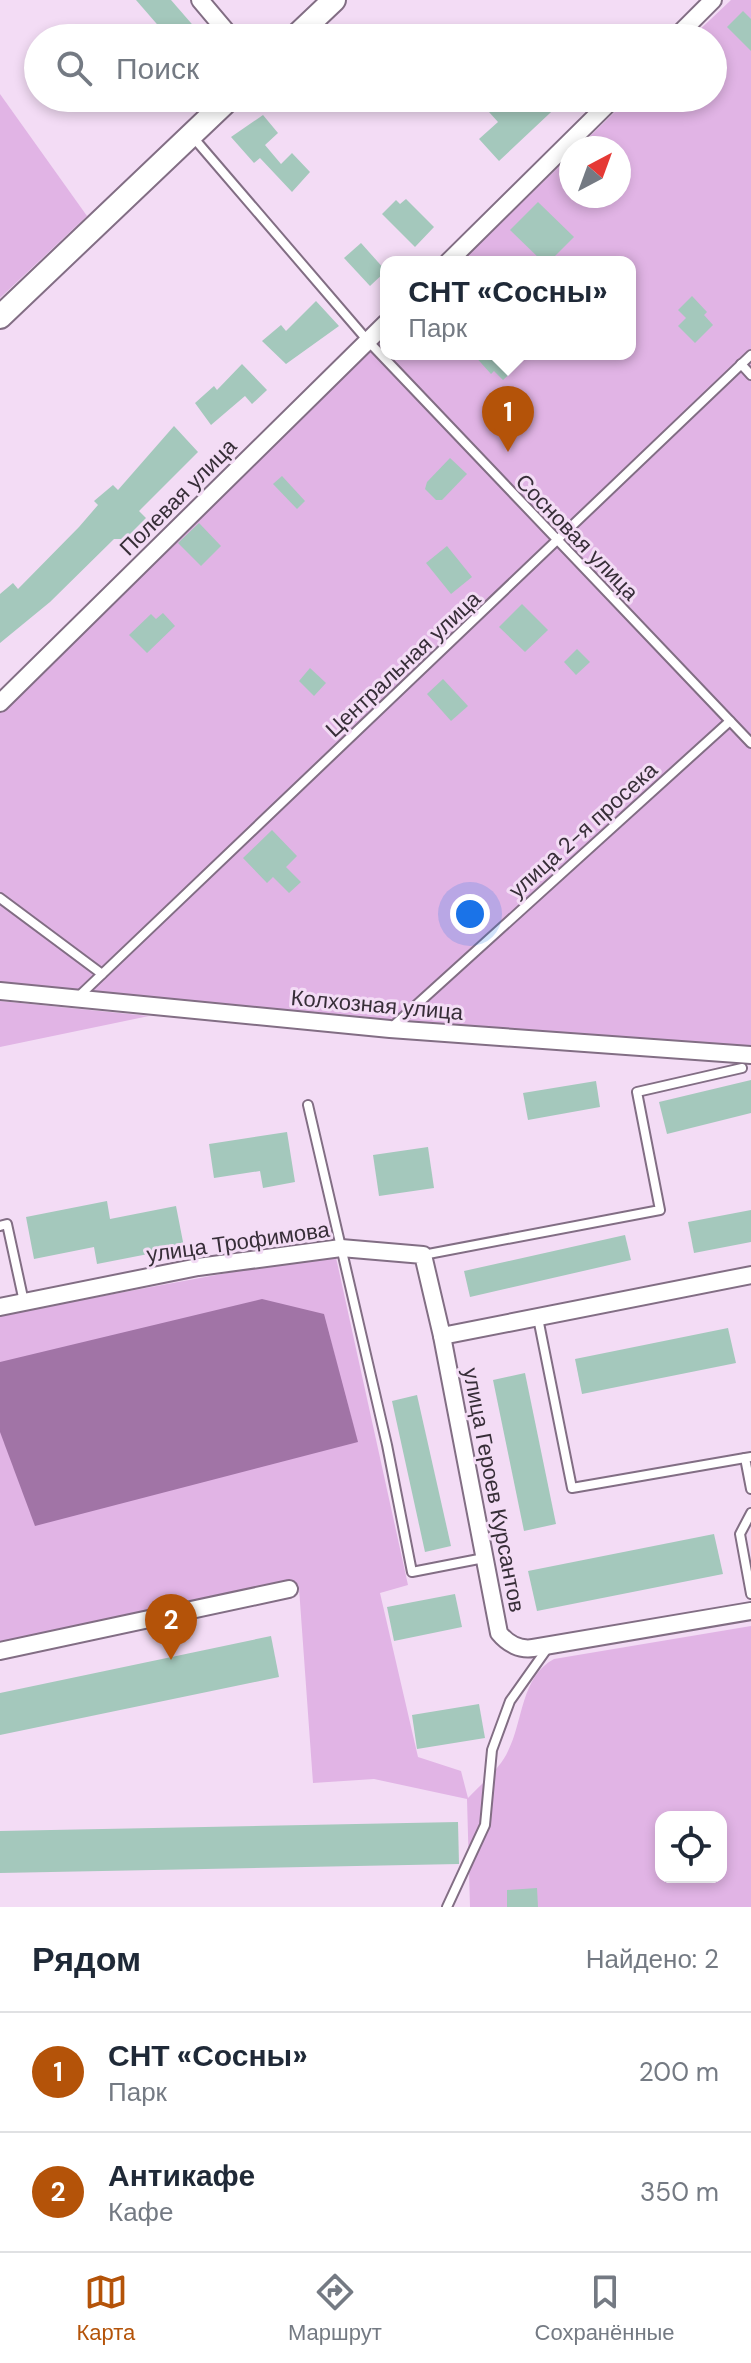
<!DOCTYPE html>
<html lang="ru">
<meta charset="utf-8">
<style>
body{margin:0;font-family:"DM Sans",sans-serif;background:#f6f6f7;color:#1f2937}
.controls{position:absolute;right:24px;bottom:24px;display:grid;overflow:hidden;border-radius:16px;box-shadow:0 4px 12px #0003}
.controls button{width:72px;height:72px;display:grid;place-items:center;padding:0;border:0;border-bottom:2px solid #e0e1e3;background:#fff;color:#1f2937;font:40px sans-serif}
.compass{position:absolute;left:559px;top:136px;width:72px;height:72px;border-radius:50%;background:#fff;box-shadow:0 4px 12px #0003;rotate:41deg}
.you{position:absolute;left:470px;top:914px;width:28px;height:28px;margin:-20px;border:6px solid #fff;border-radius:50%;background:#1a73e8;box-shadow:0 0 0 12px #1a73e833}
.badge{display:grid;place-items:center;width:52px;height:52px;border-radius:50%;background:#b45309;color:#fff;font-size:26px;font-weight:700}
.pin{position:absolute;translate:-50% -66px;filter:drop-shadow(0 2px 4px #0008)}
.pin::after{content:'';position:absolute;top:42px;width:28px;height:24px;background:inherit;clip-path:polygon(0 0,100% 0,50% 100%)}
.popup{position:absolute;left:380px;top:256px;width:256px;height:104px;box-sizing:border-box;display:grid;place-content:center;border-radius:16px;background:#fff;filter:drop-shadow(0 2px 6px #0005);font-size:26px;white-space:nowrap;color:#747a83}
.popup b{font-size:30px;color:#1f2937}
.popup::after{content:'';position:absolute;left:50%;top:100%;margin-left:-16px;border:16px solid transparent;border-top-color:#fff}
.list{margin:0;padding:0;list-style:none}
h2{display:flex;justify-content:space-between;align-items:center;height:104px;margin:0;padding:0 32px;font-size:34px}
h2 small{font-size:26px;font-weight:400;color:#747a83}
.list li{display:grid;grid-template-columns:52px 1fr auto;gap:24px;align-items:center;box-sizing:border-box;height:120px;padding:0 32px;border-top:2px solid #e0e1e3}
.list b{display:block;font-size:30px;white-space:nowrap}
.list p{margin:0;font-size:26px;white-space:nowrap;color:#747a83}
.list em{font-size:26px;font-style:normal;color:#747a83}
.icon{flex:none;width:44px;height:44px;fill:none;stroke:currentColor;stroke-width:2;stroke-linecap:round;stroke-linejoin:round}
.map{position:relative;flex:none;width:751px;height:1907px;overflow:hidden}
.search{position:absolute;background:#fff;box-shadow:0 4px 12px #0003;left:24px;right:24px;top:24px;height:88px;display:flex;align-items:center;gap:20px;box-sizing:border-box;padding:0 28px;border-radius:44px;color:#747a83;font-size:30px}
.sheet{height:344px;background:#fff}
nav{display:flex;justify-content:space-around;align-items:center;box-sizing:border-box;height:112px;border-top:2px solid #e0e1e3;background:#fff;font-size:22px;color:#747a83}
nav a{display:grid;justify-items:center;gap:4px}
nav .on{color:#b45309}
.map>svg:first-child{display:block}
.green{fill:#e1b4e5;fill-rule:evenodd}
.water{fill:#a174a6}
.building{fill:#a4c8bc}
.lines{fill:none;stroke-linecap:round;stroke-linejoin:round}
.lane-casing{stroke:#826e84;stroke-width:12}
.street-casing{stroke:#826e84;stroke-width:20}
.secondary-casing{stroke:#826e84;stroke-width:26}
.lane{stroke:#fff;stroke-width:8}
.street{stroke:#fff;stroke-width:16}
.secondary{stroke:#fff;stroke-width:22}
.labels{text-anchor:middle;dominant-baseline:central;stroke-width:6;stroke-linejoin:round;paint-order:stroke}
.street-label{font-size:22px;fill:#372e38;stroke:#f3dcf5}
</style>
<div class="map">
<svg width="751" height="1907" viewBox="0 0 751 1907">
<rect width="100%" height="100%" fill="#f3dcf5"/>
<g class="green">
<polygon points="731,0 751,0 751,1048 395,1021 0,982 0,708 386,334 386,354 630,354 630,262 460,262 571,155 571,196 619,196 619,148 578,148 629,98 713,98 713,38 691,38"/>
<polygon points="0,94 87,216 0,298"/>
<polygon points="0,1001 149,1016 0,1047"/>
<path d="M 335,1253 L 408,1585 L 380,1593 L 418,1757 L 461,1771 L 468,1798 C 481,1784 500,1769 508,1751 C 523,1722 521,1676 554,1659 L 751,1626 L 751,1907 L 470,1907 L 467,1799 L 374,1779 L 313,1783 L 299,1588 L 288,1586 L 0,1646 L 0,1315 ZM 661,1817 L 721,1817 L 721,1877 L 661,1877 Z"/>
</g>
<polygon class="water" points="262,1299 324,1314 358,1442 35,1526 0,1432 0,1362"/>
<g class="building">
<polygon points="136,0 171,0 204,38 169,38"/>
<polygon points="743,11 751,19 751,51 727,27"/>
<polygon points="505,98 566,98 499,161 479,139 498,122 489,112"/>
<polygon points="263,115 278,133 265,145 281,164 292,153 310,172 292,192 260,158 254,163 231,137"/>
<polygon points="406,199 434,227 415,247 382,214 396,200 400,204"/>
<polygon points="538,202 574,237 549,262 543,262 510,230"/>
<polygon points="361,243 386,271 370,286 344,258"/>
<polygon points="692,296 707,312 704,315 713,325 695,343 678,326 686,318 678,310"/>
<polygon points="316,301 339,326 286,364 262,341 281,325 286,331"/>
<polygon points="473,354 512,354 521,363 503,380 494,371 491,374"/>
<polygon points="242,364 267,390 252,404 245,396 211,425 195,403 214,386 217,390"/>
<polygon points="174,426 198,452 139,511 146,518 125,539 114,539 50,602 0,643 0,594 13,583 18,589 79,527 98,505 94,501 113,485 118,490"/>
<polygon points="450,458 467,474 442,500 436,500 425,489 427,482"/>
<polygon points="282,476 305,501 297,509 273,484"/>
<polygon points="199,523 221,546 201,566 178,543"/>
<polygon points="447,546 472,577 451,594 426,563"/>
<polygon points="522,604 548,630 525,652 499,627"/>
<polygon points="163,613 175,626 147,653 129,635 151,614 156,619"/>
<polygon points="577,649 590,662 576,675 564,662"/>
<polygon points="310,668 326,683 314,696 299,681"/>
<polygon points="443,679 468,706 451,721 427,694"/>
<polygon points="272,830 297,856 286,867 301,882 289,893 273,877 267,883 243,858"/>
<polygon points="751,1080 751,1113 667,1134 659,1102"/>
<polygon points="596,1081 600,1107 528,1120 523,1093"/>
<polygon points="287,1132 295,1182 263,1188 260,1171 214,1178 209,1144"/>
<polygon points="428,1147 434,1188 379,1196 373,1155"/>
<polygon points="107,1201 110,1219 176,1206 184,1247 97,1264 94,1247 34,1259 26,1217"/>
<polygon points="751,1210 751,1242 694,1253 688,1222"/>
<polygon points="625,1235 631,1260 470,1297 464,1271"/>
<polygon points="728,1328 736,1363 582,1394 575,1359"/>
<polygon points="525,1373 556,1524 524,1531 493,1380"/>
<polygon points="417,1395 451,1546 425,1552 392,1401"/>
<polygon points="714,1534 723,1574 537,1611 528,1571"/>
<polygon points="455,1594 462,1627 394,1641 387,1607"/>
<polygon points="271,1636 279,1677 0,1735 0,1693"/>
<polygon points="479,1704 485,1738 417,1749 412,1715"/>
<polygon points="458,1822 459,1864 0,1873 0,1831"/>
<polygon points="537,1888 538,1907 507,1907 507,1890"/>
</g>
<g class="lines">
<defs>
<g id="lane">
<polyline points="192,136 368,341 751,743"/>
<polyline points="741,364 751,375"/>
<polyline points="0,898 102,974"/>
<polyline points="77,998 751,355"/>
<polyline points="392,1027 730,721"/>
<polyline points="308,1105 387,1445 412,1572 484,1558"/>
<polyline points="0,1226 7,1224 24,1302"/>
<polyline points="423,1255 660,1210 637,1092 742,1068"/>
<polyline points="538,1318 572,1488 745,1458"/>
<polyline points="751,1457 745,1458 751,1489"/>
<polyline points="751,1513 740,1534 751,1594"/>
<polyline points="447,1907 485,1825 492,1750 510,1701 549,1646"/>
</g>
<g id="street">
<polyline points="200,0 232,38"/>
<polyline points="675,38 713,0"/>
<polyline points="448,262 614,98"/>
<polyline points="0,703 386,323"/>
<polyline points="0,991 390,1029 751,1055"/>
<polyline points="0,1307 198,1267 341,1248 423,1255 442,1336 751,1275"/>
<path d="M 442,1336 L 499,1633 C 508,1644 520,1650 533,1648 L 751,1611"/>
<polyline points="0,1651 289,1589"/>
</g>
<g id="secondary">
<polyline points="294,38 334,0"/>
<polyline points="0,317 230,98"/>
</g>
</defs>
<use href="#lane" class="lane-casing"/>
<use href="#street" class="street-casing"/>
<use href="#secondary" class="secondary-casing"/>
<use href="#lane" class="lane"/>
<use href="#street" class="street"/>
<use href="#secondary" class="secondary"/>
</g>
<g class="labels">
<g class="street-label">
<text transform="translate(178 497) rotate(-45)">Полевая улица</text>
<text transform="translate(577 537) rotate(46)">Сосновая улица</text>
<text transform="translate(403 664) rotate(-43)">Центральная улица</text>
<text transform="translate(583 830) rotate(-42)">улица 2-я просека</text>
<text transform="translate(377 1005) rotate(5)">Колхозная улица</text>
<text transform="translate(238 1242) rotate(-8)">улица Трофимова</text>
<text transform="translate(494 1490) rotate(79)">улица Героев Курсантов</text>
</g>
</g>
</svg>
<div class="controls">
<button><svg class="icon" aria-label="locate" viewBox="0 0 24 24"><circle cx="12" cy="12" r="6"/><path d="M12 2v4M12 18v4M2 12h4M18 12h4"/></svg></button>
</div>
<svg class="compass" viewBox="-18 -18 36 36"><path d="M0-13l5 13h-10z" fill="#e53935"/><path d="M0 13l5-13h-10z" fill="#747a83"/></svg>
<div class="you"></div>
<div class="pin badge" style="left:508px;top:452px">1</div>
<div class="popup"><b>СНТ «Сосны»</b>Парк</div>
<div class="pin badge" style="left:171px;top:1660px">2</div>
<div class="search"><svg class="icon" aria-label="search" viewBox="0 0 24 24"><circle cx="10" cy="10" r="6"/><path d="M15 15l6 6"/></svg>Поиск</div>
</div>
<section class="sheet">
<h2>Рядом<small>Найдено: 2</small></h2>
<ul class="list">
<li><span class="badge">1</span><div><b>СНТ «Сосны»</b><p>Парк</p></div><em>200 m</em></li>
<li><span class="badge">2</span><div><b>Антикафе</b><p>Кафе</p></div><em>350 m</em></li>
</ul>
</section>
<nav>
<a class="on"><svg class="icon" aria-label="map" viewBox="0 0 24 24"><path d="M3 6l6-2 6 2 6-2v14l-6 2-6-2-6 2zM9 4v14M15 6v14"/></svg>Карта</a>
<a><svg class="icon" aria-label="directions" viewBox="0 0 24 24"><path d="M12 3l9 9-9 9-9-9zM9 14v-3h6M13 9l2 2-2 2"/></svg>Маршрут</a>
<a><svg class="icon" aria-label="saved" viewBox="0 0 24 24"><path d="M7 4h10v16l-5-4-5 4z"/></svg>Сохранённые</a>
</nav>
